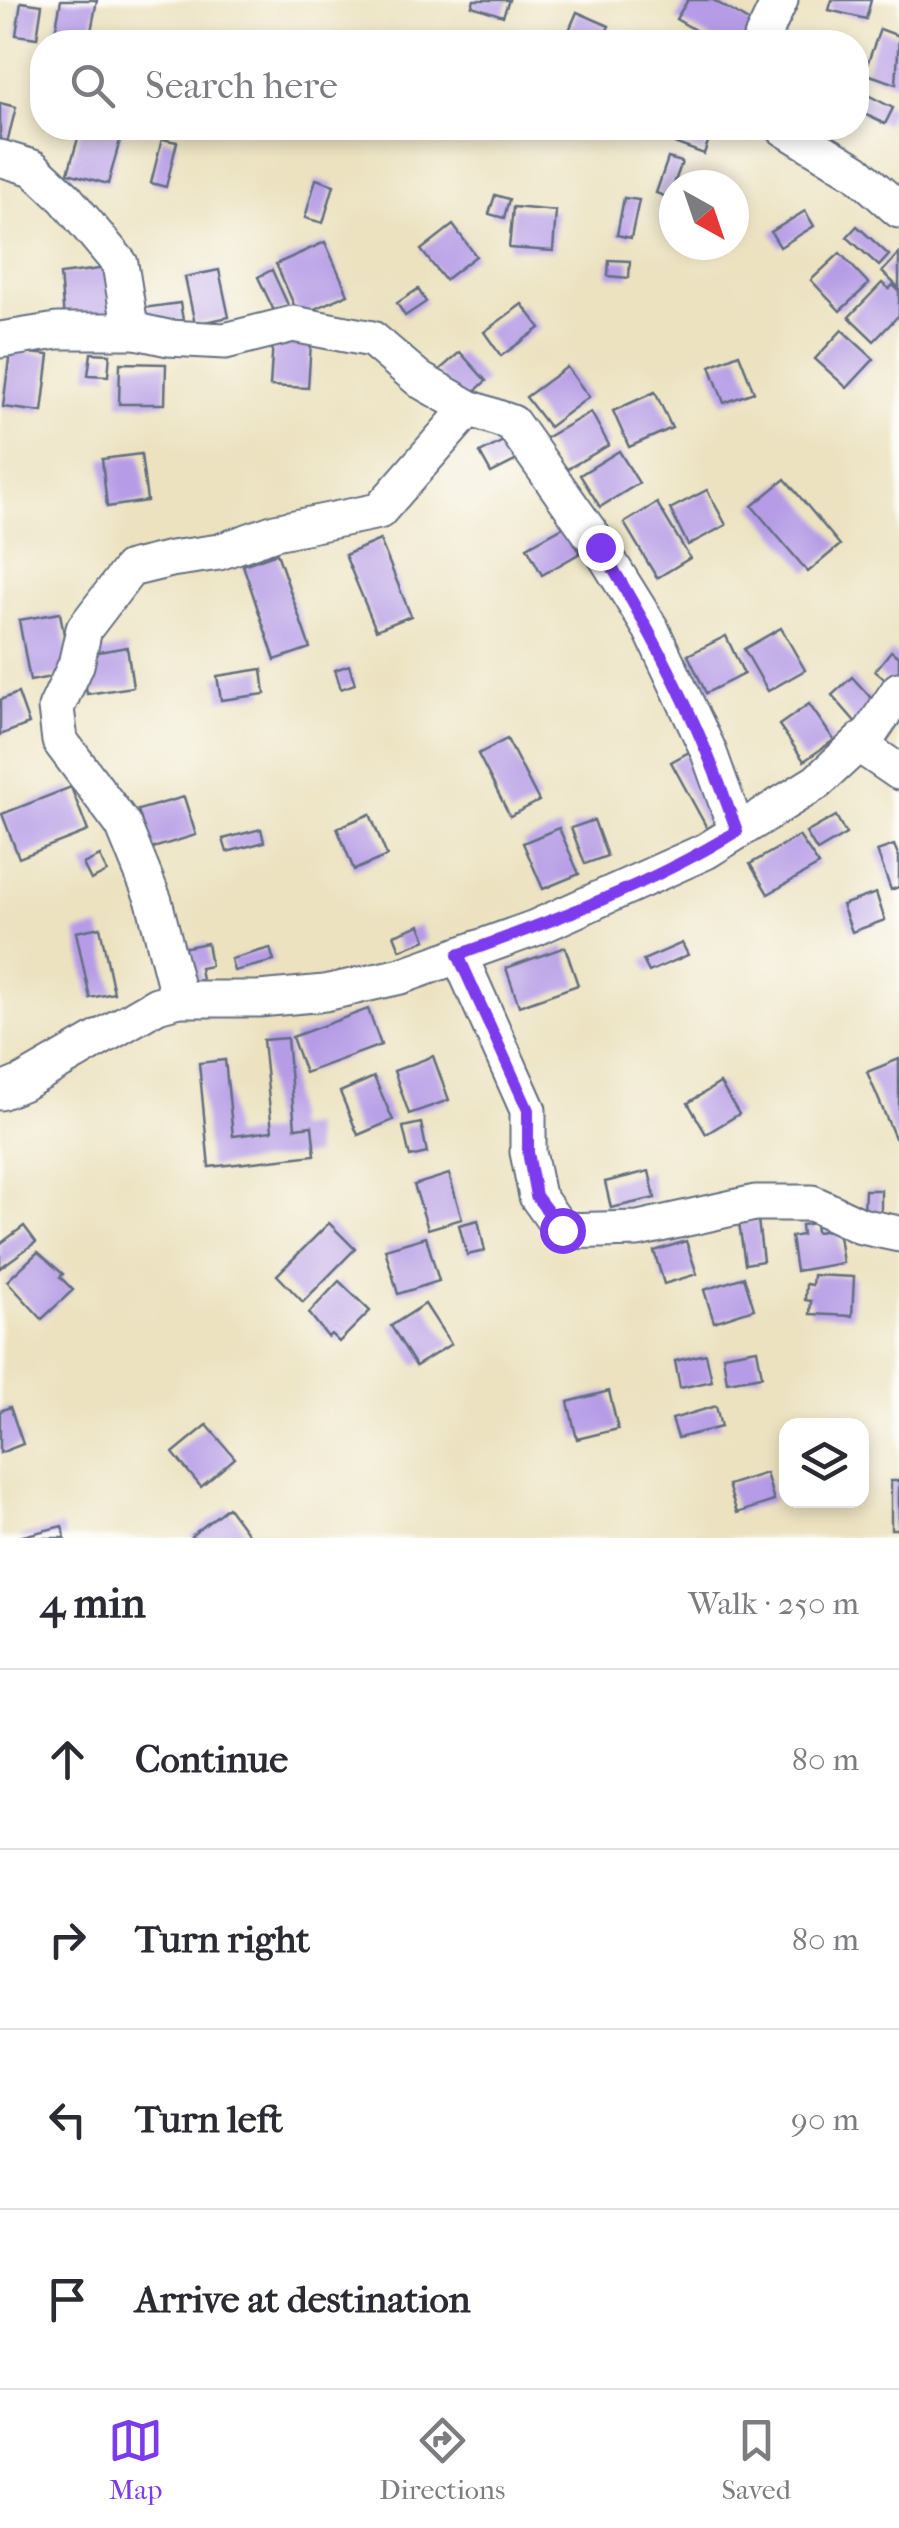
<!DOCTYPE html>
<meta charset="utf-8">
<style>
body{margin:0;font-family:"IM FELL French Canon",serif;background:#f2f2f3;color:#2b2b33}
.controls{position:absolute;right:30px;bottom:30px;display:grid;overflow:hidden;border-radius:20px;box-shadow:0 5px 15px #0003}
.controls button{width:90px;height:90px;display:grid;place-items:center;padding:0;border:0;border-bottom:2px solid #e1e1e2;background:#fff;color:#2b2b33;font:50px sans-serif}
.compass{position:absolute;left:659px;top:170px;width:90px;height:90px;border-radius:50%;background:#fff;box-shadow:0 5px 15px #0003;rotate:140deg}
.stop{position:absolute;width:30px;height:30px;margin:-22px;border:8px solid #7c3aed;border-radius:50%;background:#fff}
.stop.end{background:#7c3aed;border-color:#fff;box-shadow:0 2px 10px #0008}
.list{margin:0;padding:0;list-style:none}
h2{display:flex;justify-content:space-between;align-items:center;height:130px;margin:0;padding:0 40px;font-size:42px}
h2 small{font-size:32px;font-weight:400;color:#7c7c81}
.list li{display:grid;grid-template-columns:65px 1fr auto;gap:30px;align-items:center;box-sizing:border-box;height:180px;padding:0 40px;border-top:2px solid #e1e1e2}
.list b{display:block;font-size:38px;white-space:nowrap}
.list em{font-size:32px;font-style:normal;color:#7c7c81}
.icon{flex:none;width:55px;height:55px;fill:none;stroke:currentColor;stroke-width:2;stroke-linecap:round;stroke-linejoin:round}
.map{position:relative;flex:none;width:899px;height:1538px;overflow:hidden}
.search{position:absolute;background:#fff;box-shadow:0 5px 15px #0003;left:30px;right:30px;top:30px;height:110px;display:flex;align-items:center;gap:25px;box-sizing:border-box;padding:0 35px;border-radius:40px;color:#7c7c81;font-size:38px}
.sheet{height:850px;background:#fff}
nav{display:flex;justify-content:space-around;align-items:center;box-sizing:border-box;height:140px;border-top:2px solid #e1e1e2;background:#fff;font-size:28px;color:#7c7c81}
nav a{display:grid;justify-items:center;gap:5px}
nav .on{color:#7c3aed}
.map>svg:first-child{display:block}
.building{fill:#b69ce6}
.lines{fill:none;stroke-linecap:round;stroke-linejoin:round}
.minor-casing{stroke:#646e80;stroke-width:39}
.minor{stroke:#fff;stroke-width:35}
.route{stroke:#7c3aed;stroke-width:12}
</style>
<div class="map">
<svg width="899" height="1538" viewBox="0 0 899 1538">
<rect width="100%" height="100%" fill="#fdfcf7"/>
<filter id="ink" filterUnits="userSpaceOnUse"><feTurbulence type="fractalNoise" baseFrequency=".01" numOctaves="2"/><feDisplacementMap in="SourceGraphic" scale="20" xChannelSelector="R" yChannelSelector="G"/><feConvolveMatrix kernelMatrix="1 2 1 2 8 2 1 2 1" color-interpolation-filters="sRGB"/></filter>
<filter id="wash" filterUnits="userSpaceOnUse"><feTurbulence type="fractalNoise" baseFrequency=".0048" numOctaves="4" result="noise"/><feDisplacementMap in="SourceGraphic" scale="40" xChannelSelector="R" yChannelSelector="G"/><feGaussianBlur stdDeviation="2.25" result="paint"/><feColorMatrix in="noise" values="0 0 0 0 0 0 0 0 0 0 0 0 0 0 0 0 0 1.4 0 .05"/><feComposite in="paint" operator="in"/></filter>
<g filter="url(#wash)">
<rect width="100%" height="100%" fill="#ece2c0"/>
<g id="blocks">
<g class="building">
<polygon points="61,0 97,0 89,42 54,38"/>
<polygon points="474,0 509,0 503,16 472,6"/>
<polygon points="688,0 713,0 758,27 748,42 716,42 676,19"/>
<polygon points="832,0 871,0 866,19 829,10"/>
<polygon points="21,2 42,5 37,38 16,35"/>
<polygon points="577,12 609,26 602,42 564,42"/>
<polygon points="880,29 899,36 896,84 864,73"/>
<polygon points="860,91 893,108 885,124 856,110"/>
<polygon points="0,103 16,107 7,143 0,141"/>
<polygon points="81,128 103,128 122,133 108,184 68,173"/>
<polygon points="679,128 709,139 704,154 674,143"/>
<polygon points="162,139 177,142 166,187 151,183"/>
<polygon points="668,158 682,162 669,198 656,193"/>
<polygon points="316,179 334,185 323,223 305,218"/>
<polygon points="495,195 509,199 504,218 489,214"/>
<polygon points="624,198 639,200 631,238 617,235"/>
<polygon points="513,207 556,211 553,251 509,248"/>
<polygon points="805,211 814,226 780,247 771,232"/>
<polygon points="453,225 476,256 445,280 421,250"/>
<polygon points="857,226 889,255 879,266 847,237"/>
<polygon points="325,242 348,294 299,316 276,264"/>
<polygon points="840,253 869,284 840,311 811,280"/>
<polygon points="899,254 899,288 882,272"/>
<polygon points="609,260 630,261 629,278 608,276"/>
<polygon points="108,268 113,313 64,319 60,274"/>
<polygon points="219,270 229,317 195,324 185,277"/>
<polygon points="272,270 289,307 275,313 258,277"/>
<polygon points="882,283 889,289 893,285 899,291 899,315 874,341 849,317"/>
<polygon points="418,289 426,302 405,316 397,303"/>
<polygon points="180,303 183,320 146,326 143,308"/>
<polygon points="522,304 540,328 501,356 484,332"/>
<polygon points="842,330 874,359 847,388 815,359"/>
<polygon points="273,340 311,343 308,388 270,386"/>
<polygon points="10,351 49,355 42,412 3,407"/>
<polygon points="460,352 486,381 463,402 437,372"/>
<polygon points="91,353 110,354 108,376 88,375"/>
<polygon points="739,354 754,392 724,403 710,366"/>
<polygon points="120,363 166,364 165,404 119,404"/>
<polygon points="567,367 589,397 549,427 526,397"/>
<polygon points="655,392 672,428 629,447 613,411"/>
<polygon points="591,412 609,445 562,472 544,439"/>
<polygon points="513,436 523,457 491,473 480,453"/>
<polygon points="619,451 639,483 600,507 580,475"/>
<polygon points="141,454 147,501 107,507 102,459"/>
<polygon points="785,479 840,545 808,572 752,506"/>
<polygon points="707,490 726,525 688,545 670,509"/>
<polygon points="657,503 690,558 657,578 624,523"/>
<polygon points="565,526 580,553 542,575 527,547"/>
<polygon points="380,540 411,616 376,630 345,555"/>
<polygon points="277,553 310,648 275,660 243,565"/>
<polygon points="60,613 71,673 30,681 19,620"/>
<polygon points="781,628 805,670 768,691 744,649"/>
<polygon points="726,636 744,674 706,693 688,655"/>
<polygon points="127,647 133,687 87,694 81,655"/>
<polygon points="891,651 899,657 899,679 893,686 875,671"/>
<polygon points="349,665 355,684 341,689 335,670"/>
<polygon points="262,669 265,694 221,700 217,676"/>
<polygon points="852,677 880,708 859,726 832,695"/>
<polygon points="18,693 29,724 0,735 0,700"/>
<polygon points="809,704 834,740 804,761 779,725"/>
<polygon points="507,739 539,801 510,816 478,754"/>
<polygon points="691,751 727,818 707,828 671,762"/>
<polygon points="71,787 88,831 19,858 2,814"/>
<polygon points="184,797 196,835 150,849 138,810"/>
<polygon points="370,814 387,856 354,870 337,828"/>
<polygon points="836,816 846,834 817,851 806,833"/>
<polygon points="594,820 607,856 585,864 571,828"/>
<polygon points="559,828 579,874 543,889 523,843"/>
<polygon points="261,829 264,842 227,852 223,839"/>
<polygon points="799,836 819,865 768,894 750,864"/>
<polygon points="894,845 899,857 899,887 891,890 877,851"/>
<polygon points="100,856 107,872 91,880 83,864"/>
<polygon points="876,893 885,920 852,932 842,905"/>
<polygon points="420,925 426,940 400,950 394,935"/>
<polygon points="100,927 114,993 90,998 76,932"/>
<polygon points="207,943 211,966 200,968 202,980 188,982 182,948"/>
<polygon points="682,943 688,955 649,972 643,960"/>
<polygon points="565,947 578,985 519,1006 506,968"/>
<polygon points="270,948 274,961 234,971 231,959"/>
<polygon points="368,1009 381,1045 305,1073 292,1037"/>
<polygon points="287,1038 295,1128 312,1126 315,1155 209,1167 199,1063 225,1060 233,1136 272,1131 263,1040"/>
<polygon points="433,1056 449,1100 409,1114 394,1071"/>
<polygon points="899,1059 899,1136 895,1138 867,1072"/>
<polygon points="374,1077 393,1120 358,1135 340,1092"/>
<polygon points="720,1083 739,1114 706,1134 688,1103"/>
<polygon points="421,1123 427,1153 410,1157 403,1127"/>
<polygon points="649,1171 655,1198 611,1208 605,1182"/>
<polygon points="449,1174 462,1219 428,1229 414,1185"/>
<polygon points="865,1190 881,1190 881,1212 864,1212"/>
<polygon points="478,1220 485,1251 467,1255 459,1225"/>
<polygon points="758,1220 763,1261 745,1264 739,1223"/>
<polygon points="329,1223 355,1249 303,1302 277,1275"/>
<polygon points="815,1223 816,1232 838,1229 843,1263 796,1271 791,1237 802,1235 801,1225"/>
<polygon points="24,1226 36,1242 0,1268 0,1244"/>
<polygon points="426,1237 439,1281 398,1294 385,1249"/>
<polygon points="686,1241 697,1274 664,1284 654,1251"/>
<polygon points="38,1252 63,1274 60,1277 73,1290 42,1319 7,1281"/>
<polygon points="813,1275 854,1277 852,1316 810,1314 811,1301 805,1300 806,1284 812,1285"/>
<polygon points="744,1277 754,1309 714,1322 704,1290"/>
<polygon points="339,1281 370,1311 339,1342 331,1334 328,1337 309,1313"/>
<polygon points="425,1304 451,1344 416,1366 391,1326"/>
<polygon points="757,1349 762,1376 727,1382 723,1355"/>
<polygon points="706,1354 712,1381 680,1388 675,1361"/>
<polygon points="609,1391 618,1429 577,1439 568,1402"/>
<polygon points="716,1406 721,1427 678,1438 672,1419"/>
<polygon points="10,1407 23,1444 0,1453 0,1411"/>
<polygon points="207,1425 235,1458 201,1487 173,1453"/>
<polygon points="766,1473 774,1501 737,1513 728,1485"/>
<rect x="891" y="1481" width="8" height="48"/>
<polygon points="228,1507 251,1538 192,1538 191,1536"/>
<polygon points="62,1526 65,1538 19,1538 19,1537"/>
</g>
</g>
</g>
<g filter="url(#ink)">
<use href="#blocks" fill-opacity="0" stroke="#646e80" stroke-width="2.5"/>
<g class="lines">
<defs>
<g id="minor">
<polyline points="760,42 780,0"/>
<polyline points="784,128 856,172 899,210"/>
<polyline points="0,158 33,168 65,198 120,264 129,320 136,331 168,338 225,341 293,324 372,339 420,380 469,408 512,423 600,547 651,629 708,750 737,831"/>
<polyline points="0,340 57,331 136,331"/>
<polyline points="858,744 899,772"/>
<polyline points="459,955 528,1110 528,1152 537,1196 562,1231 638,1229 755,1203 812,1203 861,1226 899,1234"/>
<polyline points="179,999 154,901 123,825 60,741 56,708 76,665 84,629 130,569 171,559 219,552 275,532 379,511 469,408"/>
<polyline points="0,1092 24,1082 157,1005 179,999 259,999 325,993 401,976 535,928 706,851 817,782 871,732 899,690"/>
</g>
</defs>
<use href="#minor" class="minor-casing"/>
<use href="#minor" class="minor"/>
</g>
</g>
<g class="lines" filter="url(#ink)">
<path class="route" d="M 562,1230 L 536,1196 L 528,1152 L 528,1110 L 458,955 C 550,922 654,883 737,831 C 700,726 658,642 600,547"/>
</g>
</svg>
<div class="controls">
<button><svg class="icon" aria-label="layers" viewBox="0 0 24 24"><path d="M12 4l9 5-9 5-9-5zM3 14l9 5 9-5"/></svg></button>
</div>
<svg class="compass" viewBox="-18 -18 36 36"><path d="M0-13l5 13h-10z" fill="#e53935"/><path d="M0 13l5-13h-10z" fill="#7c7c81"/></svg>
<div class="stop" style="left:562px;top:1230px"></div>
<div class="stop end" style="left:600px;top:547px"></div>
<div class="search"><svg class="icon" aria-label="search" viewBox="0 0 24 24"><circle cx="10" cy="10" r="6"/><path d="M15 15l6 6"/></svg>Search here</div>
</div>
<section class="sheet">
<h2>4 min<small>Walk · 250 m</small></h2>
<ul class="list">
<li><svg class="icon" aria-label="ahead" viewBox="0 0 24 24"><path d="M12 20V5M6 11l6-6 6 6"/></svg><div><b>Continue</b></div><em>80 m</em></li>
<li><svg class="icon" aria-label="right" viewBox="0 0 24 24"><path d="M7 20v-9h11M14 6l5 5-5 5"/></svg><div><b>Turn right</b></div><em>80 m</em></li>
<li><svg class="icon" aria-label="left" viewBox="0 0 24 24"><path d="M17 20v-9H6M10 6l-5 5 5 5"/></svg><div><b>Turn left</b></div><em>90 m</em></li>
<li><svg class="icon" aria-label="arrive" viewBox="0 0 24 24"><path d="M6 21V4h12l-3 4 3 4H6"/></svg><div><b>Arrive at destination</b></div></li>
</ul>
</section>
<nav>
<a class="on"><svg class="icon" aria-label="map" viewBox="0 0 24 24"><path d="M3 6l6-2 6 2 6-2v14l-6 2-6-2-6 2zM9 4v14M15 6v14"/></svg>Map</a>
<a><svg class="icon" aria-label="directions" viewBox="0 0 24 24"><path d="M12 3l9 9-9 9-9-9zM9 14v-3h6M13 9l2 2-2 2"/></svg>Directions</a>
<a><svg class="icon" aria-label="saved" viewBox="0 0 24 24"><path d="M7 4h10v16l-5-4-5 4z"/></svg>Saved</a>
</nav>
